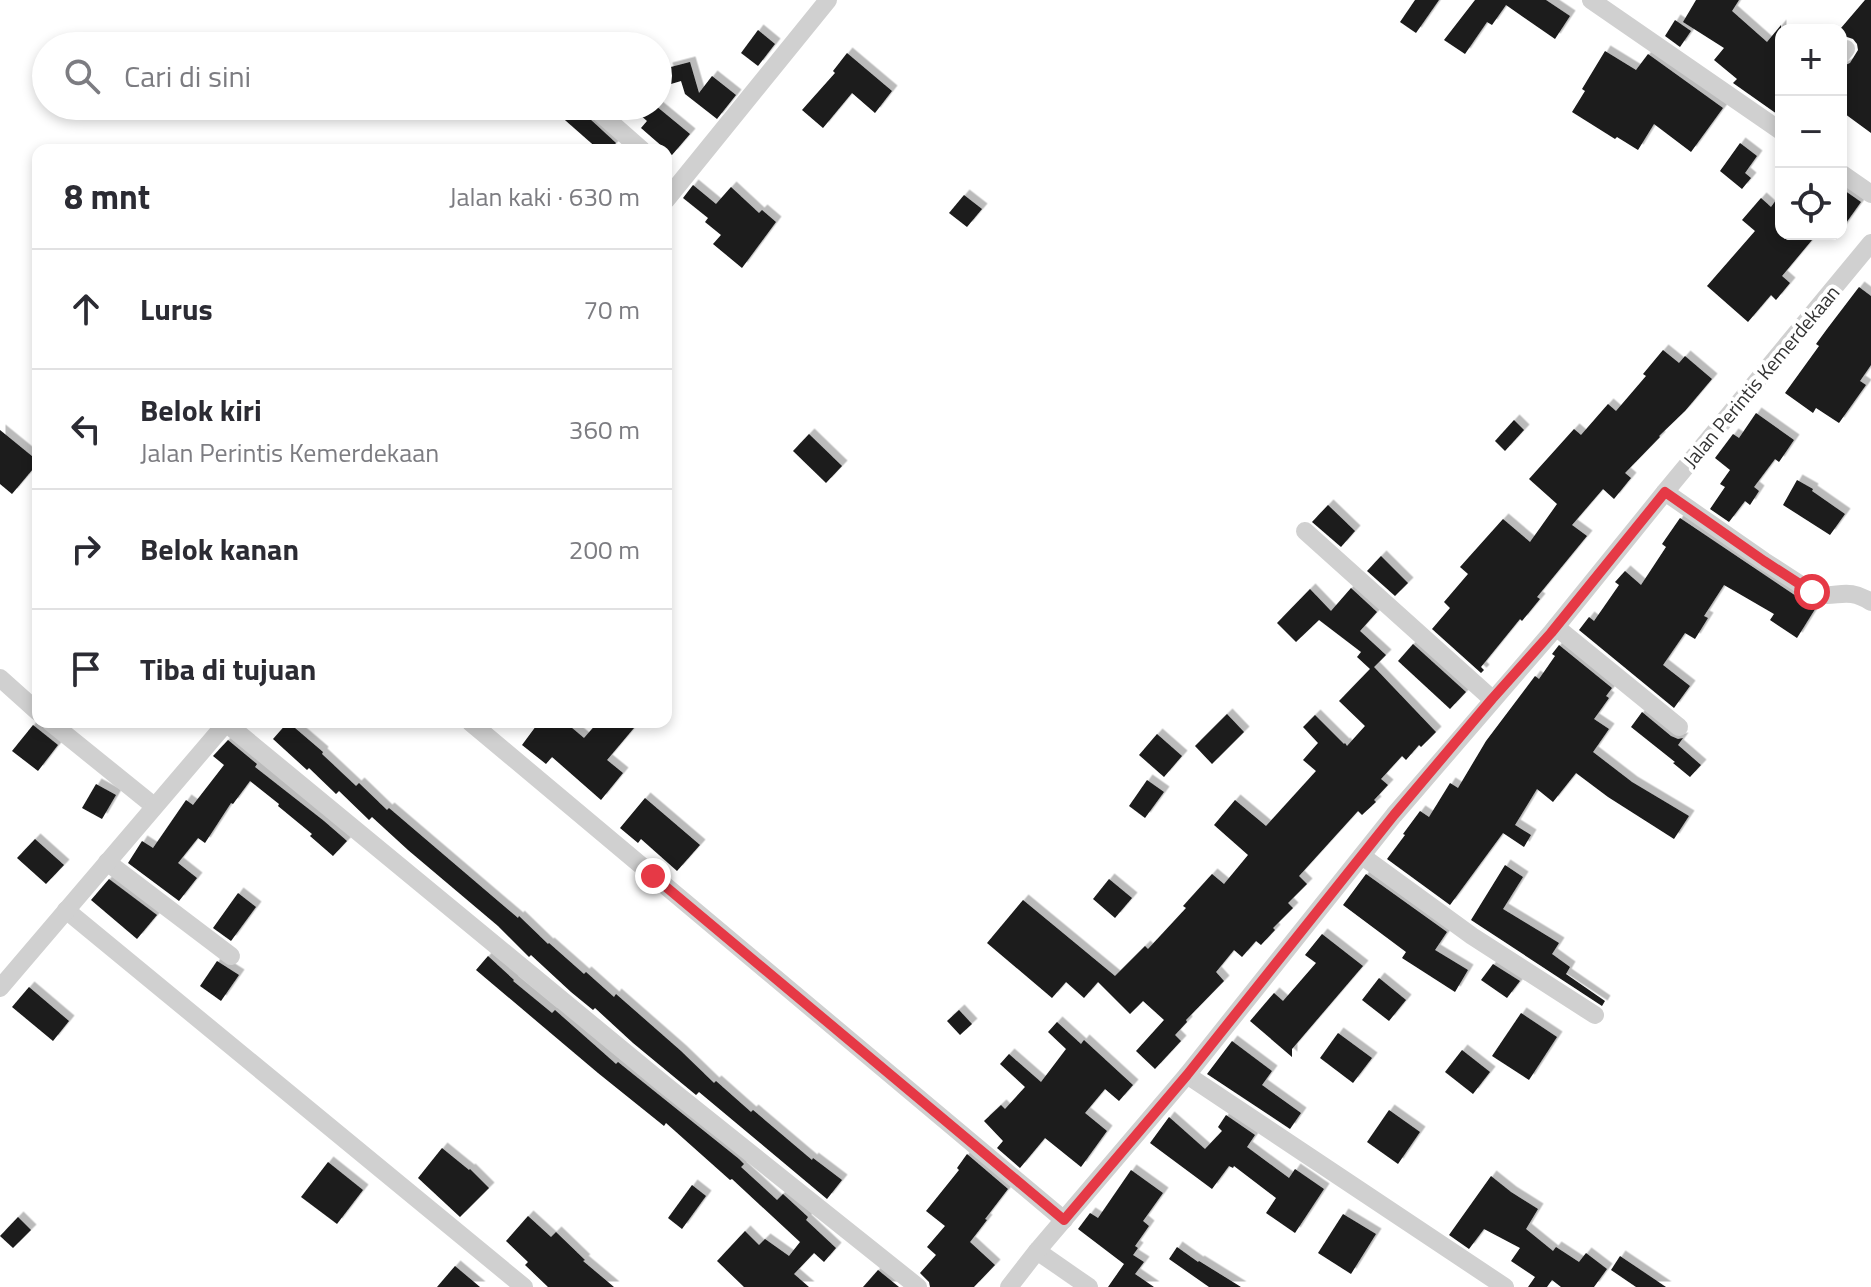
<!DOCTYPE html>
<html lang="id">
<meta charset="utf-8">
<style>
body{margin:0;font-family:"Titillium Web",sans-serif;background:#f2f2f3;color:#2b2b33}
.controls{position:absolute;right:24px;top:24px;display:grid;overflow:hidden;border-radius:16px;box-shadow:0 4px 12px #0003}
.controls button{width:72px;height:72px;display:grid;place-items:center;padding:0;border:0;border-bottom:2px solid #e1e1e2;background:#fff;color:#2b2b33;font:40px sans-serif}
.stop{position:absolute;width:24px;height:24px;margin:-18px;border:6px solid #e63946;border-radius:50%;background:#fff}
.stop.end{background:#e63946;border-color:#fff;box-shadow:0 2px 8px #0008}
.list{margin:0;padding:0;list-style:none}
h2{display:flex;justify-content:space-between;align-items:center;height:104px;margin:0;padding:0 32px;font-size:34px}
h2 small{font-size:26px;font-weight:400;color:#7c7c81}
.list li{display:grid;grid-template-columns:52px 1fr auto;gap:24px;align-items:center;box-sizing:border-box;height:120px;padding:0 32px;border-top:2px solid #e1e1e2}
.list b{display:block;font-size:30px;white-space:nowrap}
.list p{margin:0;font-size:26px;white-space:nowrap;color:#7c7c81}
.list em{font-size:26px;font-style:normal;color:#7c7c81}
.icon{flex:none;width:44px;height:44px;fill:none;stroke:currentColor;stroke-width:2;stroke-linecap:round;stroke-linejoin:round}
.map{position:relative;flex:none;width:1871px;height:1287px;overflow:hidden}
.search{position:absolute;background:#fff;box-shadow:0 4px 12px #0003;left:32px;top:32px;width:640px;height:88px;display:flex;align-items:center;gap:20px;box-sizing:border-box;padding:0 28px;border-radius:44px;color:#7c7c81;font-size:30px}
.panel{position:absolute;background:#fff;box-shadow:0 4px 12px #0003;left:32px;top:144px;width:640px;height:584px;border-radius:16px}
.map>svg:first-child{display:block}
.building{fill:#1a1a1a;filter:url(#shadow)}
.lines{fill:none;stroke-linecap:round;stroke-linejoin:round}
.minor{stroke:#d0d0d0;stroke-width:18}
.route{stroke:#e63946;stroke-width:10}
.labels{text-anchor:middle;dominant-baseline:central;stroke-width:8;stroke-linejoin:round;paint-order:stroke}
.street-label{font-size:20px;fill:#333;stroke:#fff}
</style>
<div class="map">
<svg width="1871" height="1287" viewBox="0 0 1871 1287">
<defs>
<filter id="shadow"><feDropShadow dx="5.5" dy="-5.5" stdDeviation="0" flood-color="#0004"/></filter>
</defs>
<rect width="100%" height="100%" fill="#fff"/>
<g class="building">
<polygon points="1415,0 1439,0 1416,33 1400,22"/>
<polygon points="1475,0 1546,0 1570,16 1555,39 1506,5 1492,25 1487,22 1465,54 1444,40"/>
<polygon points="1696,0 1739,0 1732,11 1767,42 1781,25 1781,109 1777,114 1733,83 1737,79 1714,60 1724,48 1683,22"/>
<polygon points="1865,0 1871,0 1871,133 1841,111 1841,67 1850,63 1858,50 1857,44 1853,39 1847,37 1841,38 1841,28"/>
<polygon points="1675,20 1691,31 1680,47 1665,36"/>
<polygon points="758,30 775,44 758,66 741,53"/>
<polygon points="1605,51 1636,70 1648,54 1723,108 1691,152 1654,124 1638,150 1617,137 1615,139 1572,112 1585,91 1582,89"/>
<polygon points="847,53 892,91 875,113 852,93 823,128 802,110 835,73 833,71"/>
<polygon points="690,62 699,93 712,76 736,95 717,119 685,94 681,81 671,84 667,68"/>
<polygon points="549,106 576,106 616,143 610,150 599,150"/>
<polygon points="630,106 656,106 690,134 672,155 641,128 647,121"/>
<polygon points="1740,143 1757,156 1745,173 1751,178 1742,189 1720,171"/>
<polygon points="693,185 716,204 731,187 759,213 762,210 776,222 742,268 713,244 721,235 705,222 708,218 683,198"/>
<polygon points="1841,188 1861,202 1841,230"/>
<polygon points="1781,193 1781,234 1817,234 1782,276 1790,283 1776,300 1771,295 1748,322 1707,286 1755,231 1742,220 1761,198 1771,207"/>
<polygon points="964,195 982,209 967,227 949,213"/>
<polygon points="1859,287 1871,296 1871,365 1860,381 1866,385 1839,423 1816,408 1813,413 1785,393 1819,346 1816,344 1827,329"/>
<polygon points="1663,350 1679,363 1685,356 1712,379 1685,411 1659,436 1660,437 1625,473 1631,478 1614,499 1603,489 1572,525 1587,536 1537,597 1540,599 1522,621 1520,619 1481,667 1484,670 1481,673 1432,629 1450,608 1444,602 1468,574 1460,567 1503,519 1530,542 1557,504 1529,479 1574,429 1581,435 1608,404 1616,411 1646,376 1643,374"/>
<polygon points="1756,413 1794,440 1779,462 1775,459 1754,487 1759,491 1750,505 1745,501 1729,522 1710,509 1725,487 1720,484 1730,470 1715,458 1733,434 1739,438"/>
<polygon points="1514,420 1524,430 1505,451 1495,441"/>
<polygon points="0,430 38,461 38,463 12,494 0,484"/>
<polygon points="809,434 842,466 826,483 793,451"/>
<polygon points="1797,480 1813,489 1812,491 1845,514 1830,535 1783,505"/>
<polygon points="1328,505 1355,531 1341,547 1312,522"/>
<polygon points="1680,518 1805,602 1817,606 1797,638 1770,620 1774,614 1724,585 1704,616 1708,618 1695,639 1685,633 1663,665 1690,686 1674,708 1579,630 1589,617 1594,621 1619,585 1615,582 1625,571 1641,585 1666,547 1662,544"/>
<polygon points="1381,556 1408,583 1395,596 1367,571"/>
<polygon points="1351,588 1377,612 1360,631 1386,655 1374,667 1436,732 1421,747 1419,745 1406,760 1402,756 1381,779 1388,785 1374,800 1376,802 1362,815 1358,811 1299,876 1307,884 1288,903 1293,908 1273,928 1275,930 1261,945 1256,941 1242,957 1234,950 1216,972 1224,981 1186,1020 1187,1022 1175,1035 1181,1041 1155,1069 1136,1051 1164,1020 1143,1001 1130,1014 1098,982 1084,998 1066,982 1052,998 987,943 1023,900 1115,976 1145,946 1148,949 1186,908 1183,906 1212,874 1224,884 1248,855 1214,825 1235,800 1266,826 1316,771 1303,760 1318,743 1303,727 1315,715 1344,744 1345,743 1347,746 1365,726 1339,701 1370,669 1357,657 1361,652 1319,620 1296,642 1277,623 1310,589 1331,611"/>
<polygon points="1413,644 1466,692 1450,709 1398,661"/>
<polygon points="1559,645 1612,688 1606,696 1609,698 1594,719 1609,729 1593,752 1632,782 1689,816 1674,839 1608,797 1576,773 1553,802 1537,789 1515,825 1531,835 1524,847 1503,833 1450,905 1387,859 1405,835 1403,834 1420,811 1429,817 1450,783 1458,788 1486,741 1535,676 1539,679 1555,656 1552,654"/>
<polygon points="1642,712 1671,736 1678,739 1683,738 1678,745 1701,765 1690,777 1673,763 1675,762 1631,727"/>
<polygon points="1227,714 1244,732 1212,764 1195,746"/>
<polygon points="288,722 323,752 322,754 356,786 359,783 387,810 389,808 518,918 519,916 548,944 549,943 584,974 586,972 614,997 616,994 681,1051 714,1083 716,1081 751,1112 753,1110 812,1160 813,1158 842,1180 827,1199 699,1092 696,1095 633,1043 595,1008 593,1010 571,992 531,955 529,957 498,926 408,850 372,817 369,820 339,791 336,794 309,768 307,770 273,739"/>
<polygon points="539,722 565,722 584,738 598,722 639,722 607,760 623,773 601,800 552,757 546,764 522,745"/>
<polygon points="33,725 58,745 38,771 12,751"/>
<polygon points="1157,734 1182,756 1164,777 1139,755"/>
<polygon points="228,740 257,764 255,767 324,821 347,841 333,856 310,836 312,834 278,806 279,804 250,781 233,804 231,803 205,843 198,838 178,863 197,878 179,901 128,863 142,841 153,848 186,800 193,805 224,765 213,756"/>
<polygon points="1147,780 1164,792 1145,818 1129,806"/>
<polygon points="96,784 116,795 102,819 82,808"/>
<polygon points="645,798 700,845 677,871 641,839 638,843 620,828"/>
<polygon points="35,839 64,865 46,884 17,858"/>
<polygon points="1505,865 1523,877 1503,909 1559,943 1552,954 1570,967 1566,974 1605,1001 1602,1006 1471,920"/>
<polygon points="1366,874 1447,932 1435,950 1468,970 1455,992 1402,958 1406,952 1343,905"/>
<polygon points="109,879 157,915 137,939 91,900"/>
<polygon points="1109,879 1132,898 1115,918 1093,899"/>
<polygon points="238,893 256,907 231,941 213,928"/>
<polygon points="1322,934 1363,966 1292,1049 1292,1057 1250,1021 1274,993 1283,1001 1316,963 1305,955"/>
<polygon points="488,956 514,980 513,981 552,1013 555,1010 616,1064 618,1062 739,1159 744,1164 741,1167 777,1200 783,1194 808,1217 806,1220 836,1248 824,1262 814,1253 794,1274 809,1287 744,1287 717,1261 745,1231 759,1245 765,1239 789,1256 800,1242 732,1179 730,1180 666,1123 664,1126 598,1073 476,970"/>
<polygon points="217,961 239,975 221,1001 200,986"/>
<polygon points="1493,964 1520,981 1507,998 1481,980"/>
<polygon points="1379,978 1406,1000 1389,1021 1362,1000"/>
<polygon points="29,987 69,1021 53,1041 12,1007"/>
<polygon points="959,1010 972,1024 960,1035 947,1021"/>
<polygon points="1521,1013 1557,1037 1529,1080 1492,1056"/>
<polygon points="1057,1022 1081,1044 1084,1040 1133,1085 1119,1101 1105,1089 1085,1113 1107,1131 1081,1167 1045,1138 1020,1168 997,1148 1003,1141 984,1121 1001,1105 1005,1109 1025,1087 1000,1064 1009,1054 1041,1082 1066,1049 1048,1032"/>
<polygon points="1338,1033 1372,1058 1353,1083 1320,1058"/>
<polygon points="1232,1041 1272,1071 1262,1085 1301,1113 1290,1129 1207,1074"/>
<polygon points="1462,1050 1490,1072 1473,1094 1445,1072"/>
<polygon points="1389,1110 1420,1132 1398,1164 1367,1142"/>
<polygon points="1226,1115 1255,1135 1247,1147 1289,1178 1295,1169 1324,1189 1295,1233 1266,1213 1276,1198 1234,1166 1233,1168 1229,1166 1212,1189 1150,1143 1169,1117 1205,1149 1222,1131 1218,1127"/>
<polygon points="442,1148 469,1170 470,1169 489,1188 460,1217 418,1178"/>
<polygon points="967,1154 1008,1189 985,1219 987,1220 970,1242 995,1265 974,1287 930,1287 929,1282 920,1273 936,1255 927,1247 945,1226 926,1211 959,1170 957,1168"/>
<polygon points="328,1162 363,1190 337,1224 301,1197"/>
<polygon points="1131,1170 1163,1193 1143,1221 1149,1226 1135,1246 1138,1248 1133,1255 1144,1262 1135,1274 1154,1287 1108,1287 1124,1264 1078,1229 1090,1213 1098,1218"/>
<polygon points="1491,1176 1511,1192 1538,1209 1526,1229 1553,1251 1556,1247 1579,1262 1586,1253 1607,1269 1594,1287 1561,1287 1552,1280 1547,1287 1528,1287 1535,1277 1511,1261 1520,1248 1484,1229 1469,1249 1449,1235"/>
<polygon points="692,1185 706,1196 682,1229 668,1218"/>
<polygon points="1343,1214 1376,1234 1351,1274 1318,1253"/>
<polygon points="528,1216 551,1237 556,1232 585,1260 583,1261 614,1287 548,1287 525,1265 528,1262 506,1241"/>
<polygon points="18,1217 31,1230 13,1248 0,1236"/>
<polygon points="1177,1247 1198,1262 1199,1261 1241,1287 1209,1287 1169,1259"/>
<polygon points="1620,1256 1666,1287 1636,1287 1611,1270"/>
<polygon points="455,1266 480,1287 437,1287"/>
<polygon points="878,1270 899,1287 863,1287"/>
</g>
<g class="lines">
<g class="minor">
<polyline points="1591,0 1781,131"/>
<polyline points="1841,55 1846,49"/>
<polyline points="592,106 642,150"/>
<polyline points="1841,173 1871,194"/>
<polyline points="666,200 828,0"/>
<path d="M 1665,492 L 1764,561 L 1812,592 C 1835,601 1845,585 1871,602"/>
<polyline points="1305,531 1492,699"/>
<polyline points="1556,627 1679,727"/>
<polyline points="0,678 38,712"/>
<polyline points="50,722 154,806"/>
<polyline points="470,722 1064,1220"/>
<polyline points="226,723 665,1085 918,1287"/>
<polyline points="1362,856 1472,936 1595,1015"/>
<polyline points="107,862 231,956"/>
<polyline points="66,910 524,1287"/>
<polyline points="0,988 227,722"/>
<polyline points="1187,1075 1505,1287"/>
<polyline points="1037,1251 1089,1287"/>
<polyline points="1009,1287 1037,1251 1187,1075 1394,815 1551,633 1665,492 1871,243"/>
</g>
</g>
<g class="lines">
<polyline class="route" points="653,876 1064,1220 1187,1075 1394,815 1492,699 1551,633 1665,492 1764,561 1812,592"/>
</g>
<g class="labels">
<g class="street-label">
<text transform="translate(1761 376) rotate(-50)">Jalan Perintis Kemerdekaan</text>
</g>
</g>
</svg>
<div class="controls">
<button>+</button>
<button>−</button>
<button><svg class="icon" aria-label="locate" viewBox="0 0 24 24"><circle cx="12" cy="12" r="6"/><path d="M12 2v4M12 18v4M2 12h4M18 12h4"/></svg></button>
</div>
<div class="stop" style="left:1812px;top:592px"></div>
<div class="stop end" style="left:653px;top:876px"></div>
<div class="search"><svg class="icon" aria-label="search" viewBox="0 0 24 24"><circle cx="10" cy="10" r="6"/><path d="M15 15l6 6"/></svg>Cari di sini</div>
<section class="panel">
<h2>8 mnt<small>Jalan kaki · 630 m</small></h2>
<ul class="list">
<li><svg class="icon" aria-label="ahead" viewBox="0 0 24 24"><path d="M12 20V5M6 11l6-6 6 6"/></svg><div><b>Lurus</b></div><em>70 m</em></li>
<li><svg class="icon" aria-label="left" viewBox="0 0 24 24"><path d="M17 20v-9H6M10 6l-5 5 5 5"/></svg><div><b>Belok kiri</b><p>Jalan Perintis Kemerdekaan</p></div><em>360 m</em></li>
<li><svg class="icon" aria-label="right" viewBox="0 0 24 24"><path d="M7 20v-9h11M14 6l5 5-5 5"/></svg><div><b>Belok kanan</b></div><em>200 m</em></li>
<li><svg class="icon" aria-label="arrive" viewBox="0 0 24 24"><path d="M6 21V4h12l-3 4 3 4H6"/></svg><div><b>Tiba di tujuan</b></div></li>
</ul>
</section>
</div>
